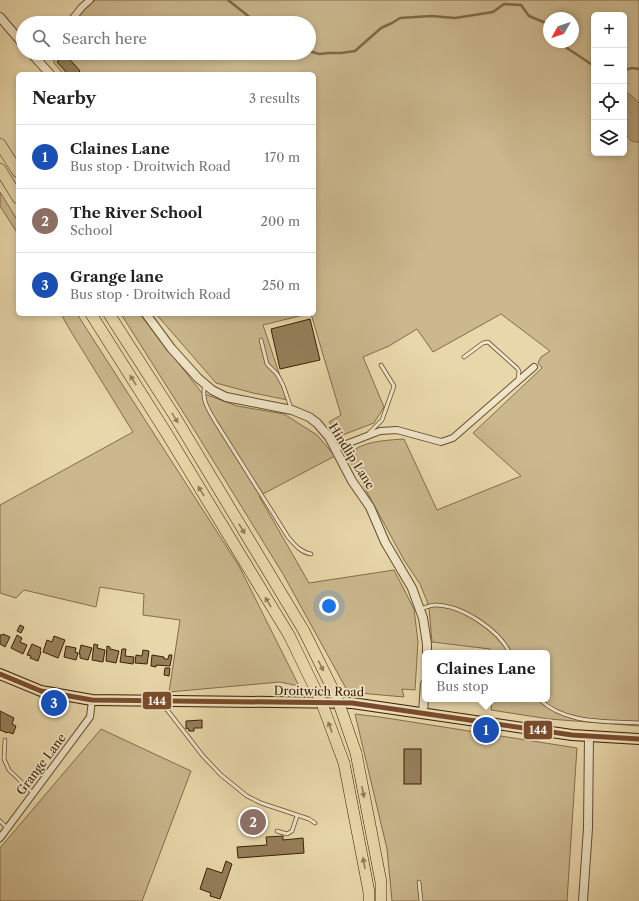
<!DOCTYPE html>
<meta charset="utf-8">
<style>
body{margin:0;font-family:"Libre Caslon Text",serif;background:#f2f2f2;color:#222}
.controls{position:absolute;right:12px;top:12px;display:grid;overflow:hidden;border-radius:6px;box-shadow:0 2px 6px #0003}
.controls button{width:36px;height:36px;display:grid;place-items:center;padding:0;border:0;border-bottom:1px solid #e0e0e0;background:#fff;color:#222;font:20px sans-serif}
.compass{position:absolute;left:543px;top:12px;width:36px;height:36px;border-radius:50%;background:#fff;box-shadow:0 2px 6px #0003;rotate:230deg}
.you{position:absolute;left:329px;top:606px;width:14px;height:14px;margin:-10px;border:3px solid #fff;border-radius:50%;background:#1a73e8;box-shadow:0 0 0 6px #1a73e833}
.badge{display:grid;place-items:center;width:26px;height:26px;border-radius:50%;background:#111827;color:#fff;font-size:13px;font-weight:700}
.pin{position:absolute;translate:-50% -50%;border:2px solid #fff;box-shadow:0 1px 4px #0006}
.popup{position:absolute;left:422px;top:650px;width:128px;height:52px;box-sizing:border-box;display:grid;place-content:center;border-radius:6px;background:#fff;filter:drop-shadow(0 1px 3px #0005);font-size:13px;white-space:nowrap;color:#767676}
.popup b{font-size:15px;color:#222}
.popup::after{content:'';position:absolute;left:50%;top:100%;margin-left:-8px;border:8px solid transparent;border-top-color:#fff}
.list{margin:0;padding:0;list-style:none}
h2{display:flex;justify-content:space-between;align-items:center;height:52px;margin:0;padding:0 16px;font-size:17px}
h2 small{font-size:13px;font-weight:400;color:#767676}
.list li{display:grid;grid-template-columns:26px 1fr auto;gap:12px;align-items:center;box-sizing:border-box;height:64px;padding:0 16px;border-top:1px solid #e0e0e0}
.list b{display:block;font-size:15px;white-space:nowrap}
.list p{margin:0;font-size:13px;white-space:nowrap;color:#767676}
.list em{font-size:13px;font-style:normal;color:#767676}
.icon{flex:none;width:22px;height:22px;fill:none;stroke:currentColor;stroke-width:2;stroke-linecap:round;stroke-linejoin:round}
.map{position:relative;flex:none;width:639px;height:901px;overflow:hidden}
.search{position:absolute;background:#fff;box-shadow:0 2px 6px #0003;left:16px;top:16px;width:300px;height:44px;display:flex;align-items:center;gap:10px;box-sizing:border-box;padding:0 14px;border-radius:22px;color:#767676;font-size:15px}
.panel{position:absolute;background:#fff;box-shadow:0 2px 6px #0003;left:16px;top:72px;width:300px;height:244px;border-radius:6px}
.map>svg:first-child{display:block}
.green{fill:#cbb88e;stroke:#836c49;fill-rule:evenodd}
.water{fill:#ad9872;stroke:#7f6846}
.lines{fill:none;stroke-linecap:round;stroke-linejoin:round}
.stream{stroke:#7f6846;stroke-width:2.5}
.building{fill:#957f5a;stroke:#3b1f04}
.service-casing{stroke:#664d2e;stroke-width:4.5}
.minor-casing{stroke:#664d2e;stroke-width:8}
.tertiary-casing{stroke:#664d2e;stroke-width:10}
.primary-casing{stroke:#3b1f04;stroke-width:12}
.trunk-casing{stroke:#3b1f04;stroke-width:12}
.service{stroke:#f0e5c8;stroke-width:3}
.minor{stroke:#f0e5c8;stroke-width:6}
.tertiary{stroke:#f0e5c8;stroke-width:8}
.primary{stroke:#e8d7aa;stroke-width:10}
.trunk{stroke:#e8d7aa;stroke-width:11}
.trunk-bridge-casing{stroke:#3b1f04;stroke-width:12;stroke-linecap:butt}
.trunk-bridge{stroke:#e8d7aa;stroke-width:11}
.bus-1-casing{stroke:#f0e5c8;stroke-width:8}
.bus-1{stroke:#7a4b2a;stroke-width:5}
.oneway{fill:#927b57}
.labels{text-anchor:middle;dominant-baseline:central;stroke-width:3.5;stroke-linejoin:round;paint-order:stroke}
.street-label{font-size:12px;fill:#3b1f04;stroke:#f0e5c8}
.line-badge{stroke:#f0e5c8;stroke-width:1.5}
.badge-label{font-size:11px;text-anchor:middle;font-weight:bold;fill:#fff}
</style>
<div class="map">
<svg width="639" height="901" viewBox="0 0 639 901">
<rect width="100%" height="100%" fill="#e8d7aa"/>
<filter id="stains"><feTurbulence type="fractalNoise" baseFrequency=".005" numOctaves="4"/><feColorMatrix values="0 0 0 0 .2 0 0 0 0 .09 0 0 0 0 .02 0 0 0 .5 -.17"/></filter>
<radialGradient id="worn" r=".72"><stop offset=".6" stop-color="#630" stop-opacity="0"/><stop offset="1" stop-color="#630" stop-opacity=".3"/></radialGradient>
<g class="green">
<path d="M 95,0 L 639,0 L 639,726 L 549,719 L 491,710 L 492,699 L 547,699 L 547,653 L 490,653 L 490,649 L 432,642 L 429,608 L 427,601 L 420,584 L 404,560 L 350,461 C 350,459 350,456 351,454 C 359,441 390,440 404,439 L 437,510 L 521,476 L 473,433 L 542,368 L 538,363 L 541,357 L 550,351 L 501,314 L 433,352 L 417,329 L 389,346 L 363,357 L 384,407 L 374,423 L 340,436 L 329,422 L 341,415 L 311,314 L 314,314 L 314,74 L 63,74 L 54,63 L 53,53 L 309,53 L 309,23 L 73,23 L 83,11 ZM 594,15 L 624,15 L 624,153 L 594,153 ZM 549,18 L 573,18 L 573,42 L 549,42 Z"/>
<polygon points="0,192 18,221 18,234 0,206"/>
<polygon points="61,314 77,314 239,566 299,686 280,682 169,692 180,620 143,615 144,594 100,587 96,607 24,590 16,598 0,593 0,505 133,432 70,330"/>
<polygon points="121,314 140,314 202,393 237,406 284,414 317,435 335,456 259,496 309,583 394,570 414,609 418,642 415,690 402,689 404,697 348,692 283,574 190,423"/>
<polygon points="156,314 307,314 263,325 288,400 253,393 216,383"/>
<polygon points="355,714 380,717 577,748 567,901 392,901 387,849"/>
<polygon points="101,729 191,771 142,901 0,901 0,848"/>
</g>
<path class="water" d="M 624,92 C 630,93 635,99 639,103 L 639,142 C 618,145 624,105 624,92 Z"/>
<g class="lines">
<g class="stream">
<polyline points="228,0 252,19 252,23"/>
<polyline points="561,42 567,48 594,66"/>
<polyline points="309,51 319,54 329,53 341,53 355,51 381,28 392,23 400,18 431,16 455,18 493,12 504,4 521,5 529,16 546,23 549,29"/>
<polyline points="624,70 632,68 639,69"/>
</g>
</g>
<g class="building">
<polygon points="66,55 80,71 77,74 68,74 57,62"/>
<polygon points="310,319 320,360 280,369 271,329"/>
<polygon points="20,625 24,627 21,633 17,631"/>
<polygon points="3,634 10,637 5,647 0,644 0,635 2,635"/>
<polygon points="17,635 22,638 20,642 27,645 23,654 11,648"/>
<polygon points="54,636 65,640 58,658 43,652 47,640 52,642"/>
<polygon points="32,644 41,648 40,651 41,652 38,661 30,658 31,656 27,655"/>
<polygon points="94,644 98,645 97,648 105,650 103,662 92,660"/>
<polygon points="81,645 92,648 88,660 80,658 80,654 79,654"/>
<polygon points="66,646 76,648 75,652 78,653 76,660 64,657"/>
<polygon points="107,646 110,647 110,649 119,651 116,663 106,661"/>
<polygon points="122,649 126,649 125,656 134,657 133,664 120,662"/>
<polygon points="143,650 149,651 147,664 135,663 136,655 142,656"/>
<polygon points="152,655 164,657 164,659 168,659 169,655 172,655 170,666 156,665 156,667 151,666"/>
<polygon points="165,668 170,668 169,676 164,675"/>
<polygon points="0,711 14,718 12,724 16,726 13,734 8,732 7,733 0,730"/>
<polygon points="202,720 202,728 194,728 194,731 189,731 188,728 186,729 186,721"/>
<rect x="404" y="749" width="17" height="35"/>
<polygon points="283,836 283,840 303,838 304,853 238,858 237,847 267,845 266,837"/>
<polygon points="226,861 232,864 220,899 210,896 211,893 200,889 207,868 222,873"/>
</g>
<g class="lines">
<defs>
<g id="service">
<polyline points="261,340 267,364 277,374 283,385 291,408"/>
<polyline points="464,357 483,343 488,342 517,368 519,371 518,380"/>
<path d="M 205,385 C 201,399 208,409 215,421 L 288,537 C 295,545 300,552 311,554"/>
<polyline points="369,433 382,420 394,386 381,365"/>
<path d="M 420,609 C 425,608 430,605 435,605 C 461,605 498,629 510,653"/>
<path d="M 539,699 C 565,724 604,721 639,723"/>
<polyline points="159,703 168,711 203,756 221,775 247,796 261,803 309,819 315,823"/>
<polyline points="5,740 4,759 9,770 33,793"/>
<polyline points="0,821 7,828"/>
<polyline points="277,831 287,834 292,831 297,816"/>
<polyline points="419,882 421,901"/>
</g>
<g id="minor">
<polyline points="69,23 82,7 90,0"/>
<polyline points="36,59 42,53"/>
<polyline points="336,448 380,431 397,430 441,442 453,438 534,367"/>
<polyline points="0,838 90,717 92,700"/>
</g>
<g id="tertiary">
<polyline points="0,17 23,44"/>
<polyline points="31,53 50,74"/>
<polyline points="146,314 171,348 198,378 212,390 226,397 292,410 309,417 317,423 329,437 352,481 370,507 385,542 412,588 423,618 427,644 427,653"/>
<polyline points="423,713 425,684"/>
<polyline points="583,901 588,828 589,736"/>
</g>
<polyline id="primary" points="0,674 41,691 92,700 352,703 572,735 639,739"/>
<g id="trunk">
<polyline points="0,144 18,172"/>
<polyline points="0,169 18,198"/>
<polyline points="91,314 167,434 289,635"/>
<polyline points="109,314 174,415 304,631"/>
<polyline points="356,753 381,882 381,901"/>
<polyline points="344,763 369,892 369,901"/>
</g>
</defs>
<use href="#service" class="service-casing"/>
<use href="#minor" class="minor-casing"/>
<use href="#tertiary" class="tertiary-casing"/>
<use href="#primary" class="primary-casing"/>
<use href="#trunk" class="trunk-casing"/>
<use href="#service" class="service"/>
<use href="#minor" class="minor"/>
<use href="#tertiary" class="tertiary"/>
<use href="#primary" class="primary"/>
<use href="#trunk" class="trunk"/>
<defs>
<g id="trunk-bridge">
<polyline points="304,631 337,698 356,753"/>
<polyline points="289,635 321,701 344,763"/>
</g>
</defs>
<use href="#trunk-bridge" class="trunk-bridge-casing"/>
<use href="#trunk-bridge" class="trunk-bridge"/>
<defs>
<polyline id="bus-1" points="0,674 41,691 92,700 352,703 572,735 639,739"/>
</defs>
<use href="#bus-1" class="bus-1-casing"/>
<use href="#bus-1" class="bus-1"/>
</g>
<defs><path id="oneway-solid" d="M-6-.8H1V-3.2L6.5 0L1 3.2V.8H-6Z"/></defs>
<g class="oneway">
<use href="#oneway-solid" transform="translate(133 380) rotate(-122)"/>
<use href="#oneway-solid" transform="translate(175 418) rotate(58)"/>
<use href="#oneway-solid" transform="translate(201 491) rotate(-121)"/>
<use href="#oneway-solid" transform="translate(242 529) rotate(59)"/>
<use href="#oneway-solid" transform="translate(268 602) rotate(-121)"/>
<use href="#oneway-solid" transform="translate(321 666) rotate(64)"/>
<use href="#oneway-solid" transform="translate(330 727) rotate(-110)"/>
<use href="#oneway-solid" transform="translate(363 792) rotate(79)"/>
<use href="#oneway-solid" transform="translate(364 863) rotate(-101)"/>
</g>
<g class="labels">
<g class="street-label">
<text transform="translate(352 456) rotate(58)">Hindlip Lane</text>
<text transform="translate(319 691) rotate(1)">Droitwich Road</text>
<text transform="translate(41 764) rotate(-53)">Grange Lane</text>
</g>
</g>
<g class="line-badge">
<rect x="142" y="691" width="30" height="19" rx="4" fill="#7a4b2a"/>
<rect x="523" y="720" width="30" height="20" rx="4" fill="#7a4b2a"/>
</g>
<g class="badge-label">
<text x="157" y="705">144</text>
<text x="538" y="734">144</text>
</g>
<rect width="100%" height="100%" filter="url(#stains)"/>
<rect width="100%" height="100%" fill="url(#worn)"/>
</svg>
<div class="controls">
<button>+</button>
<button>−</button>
<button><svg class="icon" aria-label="locate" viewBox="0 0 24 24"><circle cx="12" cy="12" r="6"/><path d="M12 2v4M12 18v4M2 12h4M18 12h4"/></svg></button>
<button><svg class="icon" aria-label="layers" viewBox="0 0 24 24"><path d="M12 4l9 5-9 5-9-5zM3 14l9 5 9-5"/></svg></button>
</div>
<svg class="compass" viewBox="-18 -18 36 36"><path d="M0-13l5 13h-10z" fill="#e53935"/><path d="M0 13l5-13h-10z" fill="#767676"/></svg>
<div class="you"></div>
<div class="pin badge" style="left:486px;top:730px;background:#1a4fb4">1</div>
<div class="popup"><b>Claines Lane</b>Bus stop</div>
<div class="pin badge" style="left:253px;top:822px;background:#8d6e63">2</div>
<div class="pin badge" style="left:54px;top:703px;background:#1a4fb4">3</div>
<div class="search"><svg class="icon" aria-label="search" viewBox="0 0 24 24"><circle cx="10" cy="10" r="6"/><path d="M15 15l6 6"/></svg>Search here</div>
<section class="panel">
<h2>Nearby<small>3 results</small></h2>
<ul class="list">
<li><span class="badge" style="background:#1a4fb4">1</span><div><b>Claines Lane</b><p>Bus stop · Droitwich Road</p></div><em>170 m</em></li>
<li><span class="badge" style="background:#8d6e63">2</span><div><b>The River School</b><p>School</p></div><em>200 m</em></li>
<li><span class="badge" style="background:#1a4fb4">3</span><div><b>Grange lane</b><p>Bus stop · Droitwich Road</p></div><em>250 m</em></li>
</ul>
</section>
</div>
